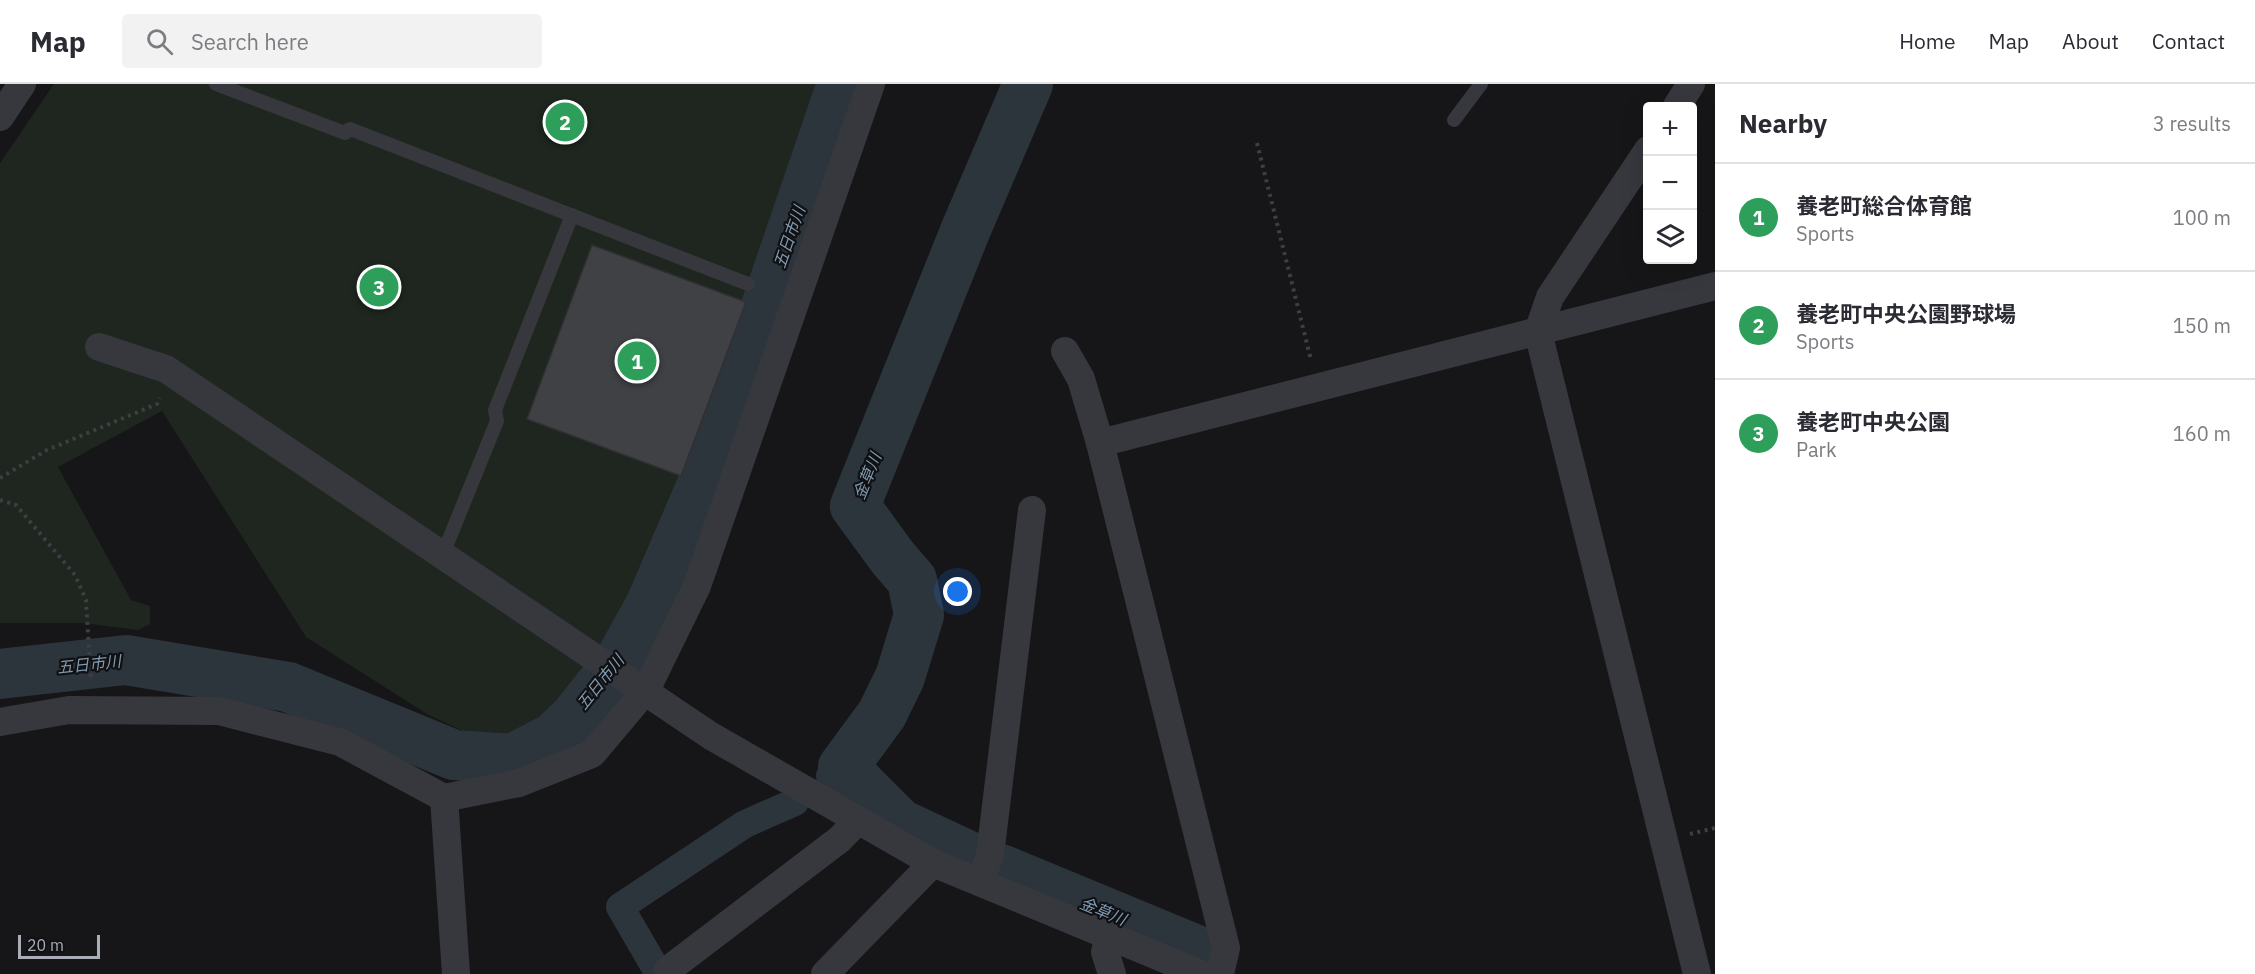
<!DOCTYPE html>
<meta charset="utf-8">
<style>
body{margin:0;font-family:"IBM Plex Sans","Noto Sans JP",sans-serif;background:#f2f2f3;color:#2b2b33}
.controls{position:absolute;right:18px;top:18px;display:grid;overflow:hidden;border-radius:6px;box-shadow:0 6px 24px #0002}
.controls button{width:54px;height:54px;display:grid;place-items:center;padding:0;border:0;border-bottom:2px solid #e1e1e2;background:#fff;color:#2b2b33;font:30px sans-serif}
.scale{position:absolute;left:18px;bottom:15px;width:82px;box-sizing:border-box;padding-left:6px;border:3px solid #a8adb8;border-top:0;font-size:16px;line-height:21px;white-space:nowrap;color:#a8adb8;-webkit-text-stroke:4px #111113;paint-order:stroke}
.you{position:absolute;left:958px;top:508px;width:21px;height:21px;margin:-15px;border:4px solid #fff;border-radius:50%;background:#1a73e8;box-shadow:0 0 0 9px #1a73e833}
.badge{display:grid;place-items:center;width:39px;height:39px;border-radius:50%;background:#856733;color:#fff;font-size:20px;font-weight:700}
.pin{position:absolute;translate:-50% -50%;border:3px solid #fff;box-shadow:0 2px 6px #0006}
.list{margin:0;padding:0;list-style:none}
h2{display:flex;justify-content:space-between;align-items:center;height:78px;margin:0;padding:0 24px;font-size:26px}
h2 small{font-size:20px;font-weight:400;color:#7c7c81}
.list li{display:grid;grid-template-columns:39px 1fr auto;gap:18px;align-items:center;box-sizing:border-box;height:108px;padding:0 24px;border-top:2px solid #e1e1e2}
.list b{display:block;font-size:22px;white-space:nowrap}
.list p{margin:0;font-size:20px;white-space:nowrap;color:#7c7c81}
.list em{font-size:20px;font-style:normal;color:#7c7c81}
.icon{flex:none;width:33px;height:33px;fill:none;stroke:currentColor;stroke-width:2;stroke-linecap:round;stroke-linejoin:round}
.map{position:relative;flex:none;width:1715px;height:890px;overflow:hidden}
header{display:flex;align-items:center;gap:36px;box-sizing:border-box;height:84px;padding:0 30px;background:#fff;border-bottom:2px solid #e1e1e2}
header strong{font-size:28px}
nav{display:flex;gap:33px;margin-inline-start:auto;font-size:21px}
.search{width:420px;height:54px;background:#f2f2f3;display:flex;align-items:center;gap:15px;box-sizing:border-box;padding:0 21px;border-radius:6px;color:#7c7c81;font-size:22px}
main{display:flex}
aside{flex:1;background:#fff}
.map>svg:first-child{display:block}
.green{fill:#1e261f}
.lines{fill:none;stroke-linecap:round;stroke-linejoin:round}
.canal{stroke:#2c353c;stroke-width:28}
.river{stroke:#2c353c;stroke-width:50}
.building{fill:#404145;stroke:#303034;stroke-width:1.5}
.path{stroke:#3d3f44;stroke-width:4;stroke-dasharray:3 4.5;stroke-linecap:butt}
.lane{stroke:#37383d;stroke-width:14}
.street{stroke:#37383d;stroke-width:28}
.labels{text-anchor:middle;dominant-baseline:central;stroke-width:4.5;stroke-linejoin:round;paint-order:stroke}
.water-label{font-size:16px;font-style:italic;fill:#7f9bb3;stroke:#111113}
</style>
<header>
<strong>Map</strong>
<div class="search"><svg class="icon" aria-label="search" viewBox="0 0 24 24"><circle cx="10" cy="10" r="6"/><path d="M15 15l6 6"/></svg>Search here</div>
<nav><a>Home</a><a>Map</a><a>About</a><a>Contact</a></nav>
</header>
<main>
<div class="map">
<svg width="1715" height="890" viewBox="0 0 1715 890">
<rect width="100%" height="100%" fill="#161618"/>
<polygon class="green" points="54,0 829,0 688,406 620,552 565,630 522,654 467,649 427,630 306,553 162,327 58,383 131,516 150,522 150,540 138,546 82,539 0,539 0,79"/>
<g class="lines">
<g class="canal">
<polyline points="830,692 843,683"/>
<polyline points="659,890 620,823 745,740 795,718"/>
</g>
<g class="river">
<polyline points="0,590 126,576 288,603 454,671 512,675 553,654 575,633 620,576 650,522 716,368 842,0"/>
<polyline points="973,774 900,740 843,683 882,630 900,593 919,531 912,496 893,474 855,422 966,145 1028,0"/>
<polyline points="1001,785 1204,869"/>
</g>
</g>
<polygon class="building" points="592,161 746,218 681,392 527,335"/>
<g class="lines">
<g class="path">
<polyline points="1257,59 1311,276"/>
<polyline points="0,394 47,366 157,320 160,314"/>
<polyline points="0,416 16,421 75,491 86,516 91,598"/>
<polyline points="1690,750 1715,744"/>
</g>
<g class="lane">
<polyline points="216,0 345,49 350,45 748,200"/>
<polyline points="1454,36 1481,0"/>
<polyline points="443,470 497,337 495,326 572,131"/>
</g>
<g class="street">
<polyline points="1677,22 1691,0"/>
<polyline points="0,33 22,0"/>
<polyline points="1648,66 1550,213 1538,248 1697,890"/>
<polyline points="99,263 166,285 711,652 933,779 1201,890"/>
<polyline points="1065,267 1081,295 1100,359 1226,864 1220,890"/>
<polyline points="1100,359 1715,202"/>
<polyline points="0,638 69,626 219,627 340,658 444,714 519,699 592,670 646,606 697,502 871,0"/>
<polyline points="444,714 456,890"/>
<polyline points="980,798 990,771 1032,426"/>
<polyline points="1109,852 1105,868 1112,890"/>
<polyline points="668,886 840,755 858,736"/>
<polyline points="825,890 933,779"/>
</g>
</g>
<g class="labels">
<g class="water-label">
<text transform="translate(789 153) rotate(-71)">五日市川</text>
<text transform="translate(867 392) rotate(-68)">金草川</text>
<text transform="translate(89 580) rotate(-6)">五日市川</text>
<text transform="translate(600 598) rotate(-51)">五日市川</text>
<text transform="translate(1103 827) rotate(22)">金草川</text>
</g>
</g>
</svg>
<div class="controls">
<button>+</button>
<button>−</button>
<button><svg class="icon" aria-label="layers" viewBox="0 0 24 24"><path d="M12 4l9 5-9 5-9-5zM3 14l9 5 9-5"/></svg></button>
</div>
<div class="scale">20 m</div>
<div class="you"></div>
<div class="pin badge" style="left:637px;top:277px;background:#2e9e5b">1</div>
<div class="pin badge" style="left:565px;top:38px;background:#2e9e5b">2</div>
<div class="pin badge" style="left:379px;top:203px;background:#2e9e5b">3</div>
</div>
<aside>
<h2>Nearby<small>3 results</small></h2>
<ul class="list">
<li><span class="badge" style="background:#2e9e5b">1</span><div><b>養老町総合体育館</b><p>Sports</p></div><em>100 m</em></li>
<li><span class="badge" style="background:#2e9e5b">2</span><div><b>養老町中央公園野球場</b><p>Sports</p></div><em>150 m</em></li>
<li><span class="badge" style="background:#2e9e5b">3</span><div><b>養老町中央公園</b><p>Park</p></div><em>160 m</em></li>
</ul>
</aside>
</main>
